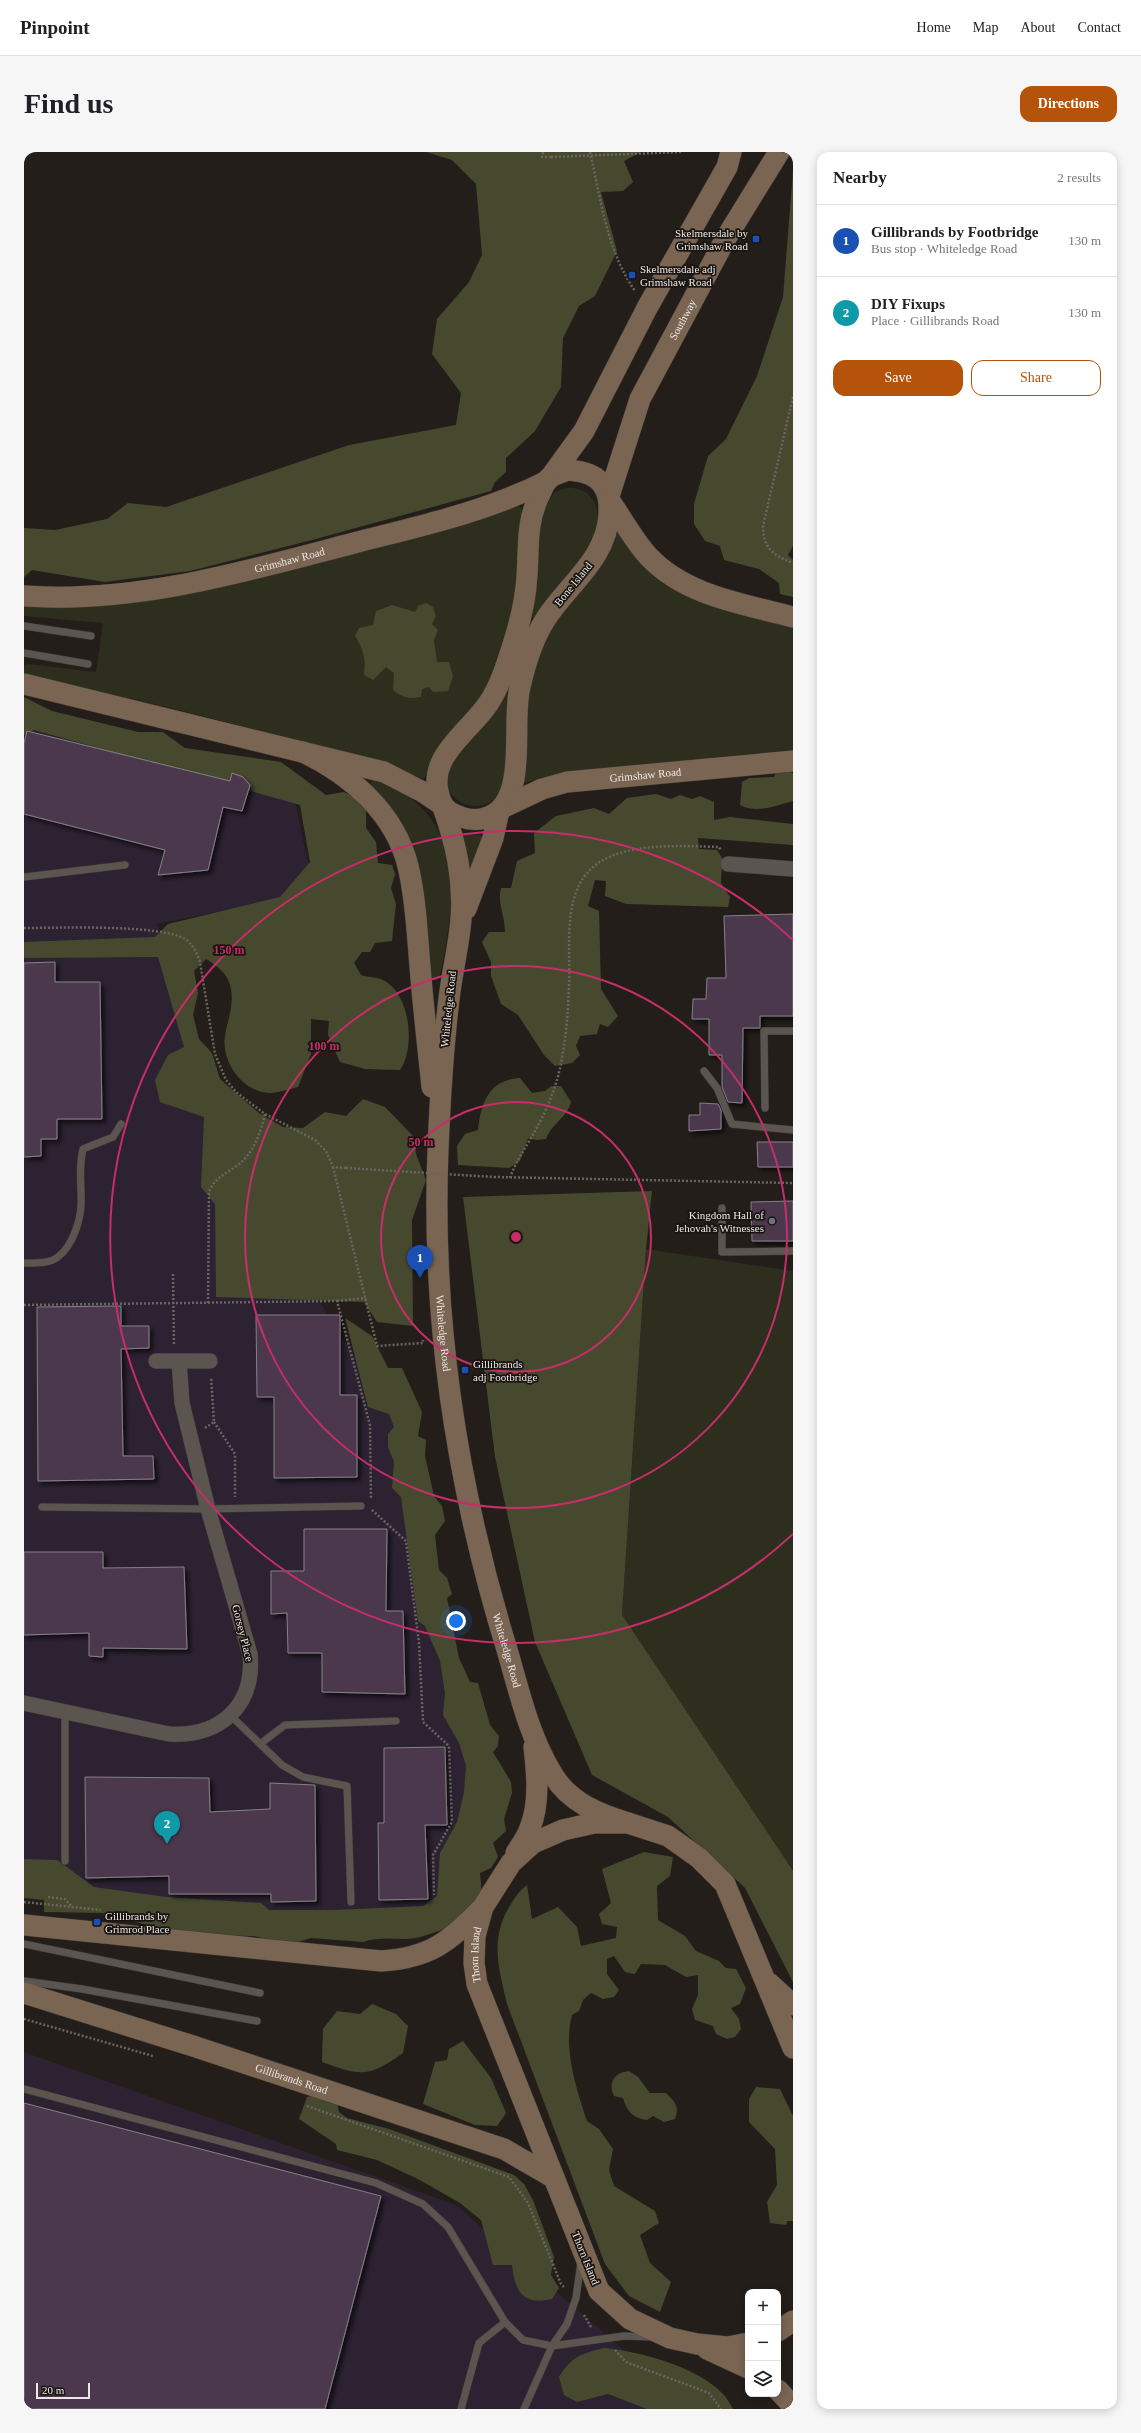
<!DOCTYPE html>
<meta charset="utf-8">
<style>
body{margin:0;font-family:"Times New Roman",serif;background:#f6f6f6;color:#202124}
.controls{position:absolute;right:12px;bottom:12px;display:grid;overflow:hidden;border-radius:8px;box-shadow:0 2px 10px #0003}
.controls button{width:36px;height:36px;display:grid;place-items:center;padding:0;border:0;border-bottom:1px solid #e0e0e0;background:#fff;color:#202124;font:20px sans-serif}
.scale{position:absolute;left:12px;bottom:10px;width:54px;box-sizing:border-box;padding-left:4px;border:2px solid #ede9e6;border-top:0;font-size:11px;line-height:14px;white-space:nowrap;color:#ede9e6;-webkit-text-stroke:3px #1a1511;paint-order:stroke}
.you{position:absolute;left:432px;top:1469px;width:14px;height:14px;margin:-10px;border:3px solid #fff;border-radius:50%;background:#1a73e8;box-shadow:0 0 0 6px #1a73e833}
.badge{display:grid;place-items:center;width:26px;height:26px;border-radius:50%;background:#b45309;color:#fff;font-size:13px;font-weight:700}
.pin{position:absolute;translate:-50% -33px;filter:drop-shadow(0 1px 2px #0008)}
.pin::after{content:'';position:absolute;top:21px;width:14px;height:12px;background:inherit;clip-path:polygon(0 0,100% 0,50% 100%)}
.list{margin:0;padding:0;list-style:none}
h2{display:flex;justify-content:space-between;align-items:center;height:52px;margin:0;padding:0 16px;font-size:17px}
h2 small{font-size:13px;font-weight:400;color:#757577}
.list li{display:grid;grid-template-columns:26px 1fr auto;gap:12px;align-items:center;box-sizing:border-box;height:72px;padding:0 16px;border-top:1px solid #e0e0e0}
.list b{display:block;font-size:15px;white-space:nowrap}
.list p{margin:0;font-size:13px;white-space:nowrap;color:#757577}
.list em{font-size:13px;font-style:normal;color:#757577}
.actions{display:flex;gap:8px;padding:12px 16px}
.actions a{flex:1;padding:9px 0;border:1px solid #b45309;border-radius:12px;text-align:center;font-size:14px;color:#b45309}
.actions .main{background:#b45309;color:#fff}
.icon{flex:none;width:22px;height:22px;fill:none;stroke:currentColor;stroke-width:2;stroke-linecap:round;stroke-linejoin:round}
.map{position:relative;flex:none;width:769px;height:2257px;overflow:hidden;border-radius:12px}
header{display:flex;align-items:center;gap:24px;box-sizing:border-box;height:56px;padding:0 20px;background:#fff;border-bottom:1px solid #e0e0e0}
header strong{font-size:19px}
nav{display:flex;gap:22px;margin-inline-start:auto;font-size:14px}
.intro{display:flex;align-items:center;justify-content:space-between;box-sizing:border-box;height:96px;padding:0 24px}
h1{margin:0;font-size:28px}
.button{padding:10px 18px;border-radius:12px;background:#b45309;color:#fff;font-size:14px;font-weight:700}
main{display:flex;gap:24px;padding:0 24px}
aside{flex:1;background:#fff;border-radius:12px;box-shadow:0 2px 10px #0003}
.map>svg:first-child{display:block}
.industrial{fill:#2c2231}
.green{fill:#2d2e1e}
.forest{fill:#47492f}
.building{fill:#4b394e;stroke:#858086;filter:url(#shadow)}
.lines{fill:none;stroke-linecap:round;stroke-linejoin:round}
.lane-casing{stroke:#3e3a36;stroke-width:8}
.street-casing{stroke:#3e3a36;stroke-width:16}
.secondary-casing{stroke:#3e3a36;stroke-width:22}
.path{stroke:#6a6561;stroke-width:2.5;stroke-dasharray:2 2;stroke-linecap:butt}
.lane{stroke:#5b5550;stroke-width:7}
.street{stroke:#5b5550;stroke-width:15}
.secondary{stroke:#7a6452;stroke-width:21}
.path-bridge{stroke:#6a6561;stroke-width:2.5;stroke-dasharray:2 2;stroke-linecap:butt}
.ring{fill:none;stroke:#c62d69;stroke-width:2}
.transit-dot{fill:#1a4fb4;stroke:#1a1511;stroke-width:1.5}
.worship-dot{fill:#6b7280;stroke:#1a1511;stroke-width:1.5}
.labels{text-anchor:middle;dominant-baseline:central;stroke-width:3.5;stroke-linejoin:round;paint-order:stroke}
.poi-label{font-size:11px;fill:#ede9e6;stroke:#1a1511;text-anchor:start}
.street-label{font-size:11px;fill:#ede9e6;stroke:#1a1511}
.centre{fill:#c62d69;stroke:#1a1511;stroke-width:2}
.ring-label{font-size:12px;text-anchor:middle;font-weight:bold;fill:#c62d69;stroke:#1a1511;stroke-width:3.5;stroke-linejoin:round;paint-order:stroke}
</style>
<header>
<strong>Pinpoint</strong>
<nav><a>Home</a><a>Map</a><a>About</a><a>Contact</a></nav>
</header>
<div class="intro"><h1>Find us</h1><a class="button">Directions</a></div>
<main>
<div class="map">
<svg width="769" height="2257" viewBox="0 0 769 2257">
<defs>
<filter id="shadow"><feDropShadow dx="3.5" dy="3.5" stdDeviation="2" flood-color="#0009"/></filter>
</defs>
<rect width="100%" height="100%" fill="#231e1a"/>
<g class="industrial">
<polygon points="0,555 266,626 290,740 133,772 205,1008 383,1286 464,1656 401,1770 0,1742"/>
<polygon points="0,1900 432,2053 668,2257 0,2257"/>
</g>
<g class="green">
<path d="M 542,336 C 553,335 563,339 569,348 C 592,385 527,438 510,466 L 507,465 L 514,431 L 512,392 L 521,355 L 531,340 Z"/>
<polygon points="495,354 498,357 494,385 495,420 489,457 465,529 453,551 412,601 400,627 357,609 139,554 0,522 0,513 4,512 72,520 79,471 0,464 0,453 465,364"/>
<path d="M 593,376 L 606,394 L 769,475 L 769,598 L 534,621 L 501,631 L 499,629 C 500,596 499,561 507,529 C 521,472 561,424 593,376 Z"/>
<path d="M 480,542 L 485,542 C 477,573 489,606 477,637 C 465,667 417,654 424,622 C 429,601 466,560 480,542 Z"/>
<path d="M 349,626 C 359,631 373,635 382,642 C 443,687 429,759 416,824 L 413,828 L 407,827 L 398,748 L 346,633 Z"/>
<polygon points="441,681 460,684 448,717 444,716 439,684"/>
<polygon points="622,1097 769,1119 769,1727 598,1464"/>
</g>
<g class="forest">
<polygon points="402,0 617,0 600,9 609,30 599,39 577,40 593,99 571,144 555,154 539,186 537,235 511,279 482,306 482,320 471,330 467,339 288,388 166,419 81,430 8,418 0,425 0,376 31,378 83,367 104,351 142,355 325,293 432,273 437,241 408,202 413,167 445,130 458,103 452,32 428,8"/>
<polygon points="769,19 769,394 764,403 769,408 769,445 756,442 755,431 735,417 700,408 696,394 681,389 670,372 670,352 684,304 702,287 733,224 759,145"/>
<path d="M 402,451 L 409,455 L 412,464 L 408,472 L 414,478 L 410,488 L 413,510 L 425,510 L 429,524 L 424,539 L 409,540 L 405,535 L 398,537 L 397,545 C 385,547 379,546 369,538 L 370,521 L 362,515 L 349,528 L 340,523 C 342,507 340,498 331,484 L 335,476 L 349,473 L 352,459 L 368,453 L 391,460 L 394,454 Z"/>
<path d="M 0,545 L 28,559 L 114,580 L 139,580 L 161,596 L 257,610 L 302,643 L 320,640 L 333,646 L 342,659 L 342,676 L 352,690 L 354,711 L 368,713 L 371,722 L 367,736 L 372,752 L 368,789 L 351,791 L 346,800 L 338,800 L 330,811 L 337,823 C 343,825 353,825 359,828 C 386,841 392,895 376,918 L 341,917 L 316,910 L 304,883 L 305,869 L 287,867 L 287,902 L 274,935 C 265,937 256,940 247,941 C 219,941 197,910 201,884 C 204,866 211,851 206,833 C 203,821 192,813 182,807 L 170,819 L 174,841 L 169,863 L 175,887 L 188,901 L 196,927 L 235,961 L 259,975 L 279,976 L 301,960 L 322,964 L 339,947 L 361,955 L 390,985 L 392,1002 L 402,1028 L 388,1068 L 389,1174 L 353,1170 L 340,1150 L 192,1145 L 191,1052 L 177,1035 L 180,965 L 136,950 L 131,928 L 144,903 L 160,895 L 134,805 L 0,806 L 0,790 L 131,785 L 144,772 L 256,745 L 286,710 L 276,653 L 10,578 L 0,583 Z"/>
<path d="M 753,618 L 765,618 L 769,622 L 769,649 C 751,654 733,662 716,653 L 718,630 L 725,626 L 750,625 Z"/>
<path d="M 632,642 L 647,647 L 656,643 L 668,647 L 676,644 L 690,650 L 690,668 L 706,665 L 769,672 L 769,693 L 674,686 L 675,697 L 693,698 L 698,706 L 697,731 L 706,745 L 704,755 L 602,752 L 581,744 L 582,729 L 571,728 L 564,754 L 575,759 L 577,837 L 594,864 L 584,875 L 576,872 L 573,882 L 556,884 L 552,894 L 556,903 L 548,911 L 531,914 L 520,903 L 494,863 L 477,852 L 467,824 L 467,810 L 458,790 L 465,780 L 481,780 C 481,764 473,751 477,736 L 487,736 L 493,709 L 511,701 L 510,681 L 532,664 L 570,656 L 585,662 L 603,646 Z"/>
<path d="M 496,926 L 508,941 L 521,939 L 527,934 L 537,934 L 547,950 C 543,966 528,971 522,987 L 512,988 L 504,986 L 496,1009 L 485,1016 L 434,1013 L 433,994 L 441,982 L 454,978 C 457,950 465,928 496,926 Z"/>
<polygon points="628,1039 622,1097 598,1463 769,1719 769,1830 721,1736 644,1665 568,1623 511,1490 471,1305 439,1045"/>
<path d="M 321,1166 L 348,1184 L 364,1216 L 378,1216 L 398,1260 L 394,1284 L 402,1288 L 401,1304 L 410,1344 L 418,1354 L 421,1369 L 411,1383 L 415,1418 L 423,1426 L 428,1442 L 423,1446 L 435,1506 L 446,1530 L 454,1531 L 466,1573 L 475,1584 L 474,1594 L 469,1600 L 487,1630 L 488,1641 L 480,1667 L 482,1679 L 469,1691 L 474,1705 L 467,1716 L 456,1721 L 458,1743 L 448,1759 L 439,1760 L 437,1768 C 425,1776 397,1787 382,1787 C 368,1787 353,1785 339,1790 L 287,1786 L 274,1790 L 252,1789 L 230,1784 L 161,1783 L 78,1761 L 20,1760 L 20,1748 L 0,1746 L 0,1707 L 33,1708 L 70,1735 L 142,1745 L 237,1751 L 245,1758 L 310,1758 L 399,1754 L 413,1744 L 416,1701 L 433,1670 L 440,1640 L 442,1614 L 435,1591 L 419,1563 L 421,1541 L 416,1509 L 401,1474 L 394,1469 L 377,1345 L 368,1336 L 370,1310 L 364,1295 L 364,1282 L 370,1275 L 365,1262 L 344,1255 Z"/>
<path d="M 620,1700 L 649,1705 L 646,1724 L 633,1734 L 634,1768 L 661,1784 L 672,1799 L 695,1809 L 702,1816 L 712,1817 L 722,1836 L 716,1852 L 707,1856 L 715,1867 L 717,1877 L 711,1885 L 703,1887 L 692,1882 L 689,1874 L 671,1868 L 668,1857 L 674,1843 L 674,1823 L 662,1825 L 641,1813 L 617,1812 L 611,1822 L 601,1820 L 590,1804 L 583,1807 L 583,1822 L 595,1838 L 590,1845 L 579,1847 L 567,1841 L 559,1848 L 555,1859 L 548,1863 C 539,1896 552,1936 563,1969 L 575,1977 L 589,1997 L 585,2018 L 590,2034 L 631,2059 L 635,2071 L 616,2083 L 626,2111 L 647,2130 L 636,2160 L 605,2144 L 581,2112 L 483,1852 C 475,1818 466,1789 484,1757 C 490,1747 494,1740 503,1733 L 508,1767 L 534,1755 L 553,1775 L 557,1794 L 592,1786 L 593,1775 L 578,1772 L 575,1762 L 587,1751 L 578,1717 Z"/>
<path d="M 348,1852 L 372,1862 L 384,1874 L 379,1901 C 344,1926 337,1924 298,1910 L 299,1877 L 313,1859 L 336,1862 Z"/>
<polygon points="439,1889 467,1926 482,1961 473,1974 451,1973 399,1952 411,1910 423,1908 425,1897"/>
<path d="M 605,1919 L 614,1925 L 626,1941 L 642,1941 C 651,1950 656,1955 651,1967 L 640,1970 L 629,1964 L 623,1968 C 609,1966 603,1960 599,1946 L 590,1944 C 584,1930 590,1921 605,1919 Z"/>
<polygon points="732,1935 756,1937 769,1964 769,2069 763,2069 762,2073 746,2071 743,2050 753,2033 751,1997 725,1970 725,1947"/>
<path d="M 296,1941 L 312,1945 L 315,1960 L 323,1966 L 365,1977 L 490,2023 L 500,2032 L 509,2048 L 530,2105 L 527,2123 L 535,2136 L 528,2147 C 499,2154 491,2140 488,2113 L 469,2113 L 457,2068 L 436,2051 L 394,2027 L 353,2008 L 313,1998 L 312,1992 L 275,1967 L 283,1945 Z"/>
<path d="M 580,2196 C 615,2199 674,2215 699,2242 C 703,2246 706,2252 709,2257 L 623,2257 L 584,2242 L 553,2250 L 540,2243 L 535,2225 C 548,2204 557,2202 580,2196 Z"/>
</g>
<g class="building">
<polygon points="3,579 206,629 208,621 219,625 226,633 218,659 199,655 184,718 134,723 141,698 0,662 0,591"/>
<polygon points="769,762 769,864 736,864 736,876 719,876 718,951 704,950 698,935 698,903 685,903 685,867 668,867 669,847 682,847 683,826 702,826 700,764"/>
<polygon points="31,810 31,830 76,830 78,967 33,967 33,987 17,987 17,1004 0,1005 0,811"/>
<polygon points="676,951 694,952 697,958 697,977 665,979 665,963 676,963"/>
<polygon points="733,990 769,990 769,1015 734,1015"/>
<polygon points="769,1049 769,1089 728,1089 727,1050"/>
<polygon points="97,1154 97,1174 125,1174 125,1196 97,1197 99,1304 129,1304 130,1327 14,1329 13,1155"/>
<polygon points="232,1163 316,1163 316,1243 333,1243 333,1325 250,1326 250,1245 233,1245"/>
<polygon points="280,1377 363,1377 362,1459 379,1459 381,1542 298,1540 298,1501 264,1501 263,1461 247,1462 247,1419 280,1419"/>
<polygon points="0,1400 79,1400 79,1416 160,1415 163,1497 79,1496 79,1505 65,1504 65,1481 0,1483"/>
<polygon points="421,1595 423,1673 401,1673 404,1747 355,1748 354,1671 360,1671 360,1596"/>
<polygon points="61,1625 185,1626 186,1660 246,1657 246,1631 291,1633 292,1749 247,1750 247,1742 145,1742 145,1724 62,1726"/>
<polygon points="0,1951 357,2044 301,2257 0,2257"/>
</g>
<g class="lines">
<defs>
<g id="lane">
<polyline points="0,474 67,484"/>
<polyline points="0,501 64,512"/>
<polyline points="0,725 101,713"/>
<polyline points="680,919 693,936 708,972 769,978"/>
<polyline points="741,956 740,879 769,879"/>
<polyline points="698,1056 698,1100 769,1099"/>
<path d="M 0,1111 C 11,1111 27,1112 35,1104 C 48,1094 56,1070 57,1054 C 58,1035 54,1016 59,997 L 89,985 L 97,972"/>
<polyline points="18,1355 184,1357 337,1354"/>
<polyline points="206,1563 258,1613 279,1625 323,1634 327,1750"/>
<polyline points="236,1592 261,1573 372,1569"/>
<polyline points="41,1709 41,1561"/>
<polyline points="0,1792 236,1841"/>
<polyline points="0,1829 58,1837 233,1869"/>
<polyline points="0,1937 352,2031 399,2052 424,2075 481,2170 499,2188 528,2194 600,2184 628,2185"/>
<polyline points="437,2257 455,2191 481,2170"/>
<polyline points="500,2257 528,2194 543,2172 552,2146 557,2110"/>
</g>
<g id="street">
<polyline points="704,712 769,717"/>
<polyline points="132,1209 186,1209"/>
<path d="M 0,1551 L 145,1582 C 195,1585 231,1555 226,1502 L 184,1357 L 158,1251 L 155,1209"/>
</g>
<g id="secondary">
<path d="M 543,318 C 558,319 574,322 581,337 C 586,346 585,353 585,362 C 583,407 543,433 521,468 C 509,487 501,513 496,535 C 487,569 504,641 470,662 C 460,668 448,669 437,665 C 425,661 418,656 415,643 C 403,605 445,580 464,552 C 477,533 484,508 491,486 C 497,466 502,445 503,424 C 505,395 502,369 516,342 C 518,338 520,331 524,327 C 528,323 537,321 543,318 Z"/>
<polyline points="526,326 560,279 623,156 703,15 707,0"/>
<path id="s1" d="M 585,344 L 616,247 L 702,86 L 755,0"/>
<path d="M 585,348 C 598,366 610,389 625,405 C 662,444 720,452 769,465"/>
<path id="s2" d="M 0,444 C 112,452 223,419 330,391 C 396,374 462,360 523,329"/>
<polyline points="0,532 360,620 399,640 417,652"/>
<path d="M 279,600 C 327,623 371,661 384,714 C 392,747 393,781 396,814 C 399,854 404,895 408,935"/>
<path id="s3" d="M 419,655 C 432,692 440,727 437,767 C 435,793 428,820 425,847 C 419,897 416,948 414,998 C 407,1168 434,1339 484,1501 C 496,1543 506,1586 529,1623 C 546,1651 575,1662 604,1671"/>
<path id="s4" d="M 478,656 L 518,637 L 543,630 L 769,609"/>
<polyline points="442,757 469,686 475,659"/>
<path d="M 492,1701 C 497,1693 503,1685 506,1676 C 516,1651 513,1621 510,1595"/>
<path d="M 0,1773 L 357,1809 C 406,1806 425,1790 458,1756"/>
<polyline points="745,1831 769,1853"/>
<path id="s5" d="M 0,1841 L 169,1894 L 480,1997 L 530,2026"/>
<polyline points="754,2179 769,2169"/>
<path id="s6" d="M 724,2191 L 704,2195 L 673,2192 L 646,2186 L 606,2167 L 575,2139 L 453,1832 L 450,1811 L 451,1784 L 459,1755 L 487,1711 L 509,1691 L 539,1678 L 570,1671 L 604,1671 L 644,1684 L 675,1706 L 701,1732 L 769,1896"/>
<polyline points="683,2197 724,2216"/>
<polyline points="754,2238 769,2254"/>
</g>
</defs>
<use href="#lane" class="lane-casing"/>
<use href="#street" class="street-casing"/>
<use href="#secondary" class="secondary-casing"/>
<g class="path">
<polyline points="519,0 518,5 527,5"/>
<path d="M 566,0 C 577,48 583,99 611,139"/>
<path d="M 769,245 L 739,374 C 739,396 750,404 769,411"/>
<path d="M 0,776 C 34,776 136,772 161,787 C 169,792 173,801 176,810 L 191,902 L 202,928 L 212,940 L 241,962 L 291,988 L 302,999 L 309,1015 L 322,1016"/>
<polyline points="309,1015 353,1194 399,1191 399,1188"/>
<polyline points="470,1025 769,1031"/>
<path d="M 486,1026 C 491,1011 499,1000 507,986 C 521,962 532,938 537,911 C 542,886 544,861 545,835 C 547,799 538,747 565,719 C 592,689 658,694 695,695 L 697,699"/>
<polyline points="149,1122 150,1194"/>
<polyline points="313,1149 342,1146"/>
<path d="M 184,1151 L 185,1040 C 190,1026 202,1022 214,1013 C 230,1000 236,982 241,962"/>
<polyline points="0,1153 313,1149 346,1273 347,1347"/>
<polyline points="190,1270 211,1302 211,1345"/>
<polyline points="181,1276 190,1270 187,1225"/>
<polyline points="348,1358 382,1389 395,1491 399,1570 425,1594 428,1670 409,1703 410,1743"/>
<polyline points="24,1745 41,1747 48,1755"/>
<polyline points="0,1750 77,1758"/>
<polyline points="0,1867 129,1904"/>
<polyline points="283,1954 485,2025 504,2051 537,2132 541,2136"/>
<polyline points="560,2163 567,2175"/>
<polyline points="591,2198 602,2210 685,2241 697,2257"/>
</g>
<use href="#lane" class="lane"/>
<use href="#street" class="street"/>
<use href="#secondary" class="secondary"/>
<g class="path-bridge">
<polyline points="527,5 657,0"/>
<polyline points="322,1016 470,1025"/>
</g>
</g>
<g class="ring">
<circle cx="492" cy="1085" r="135"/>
<circle cx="492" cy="1085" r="271"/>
<path d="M769 1382A406 406 0 1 1 769 788"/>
</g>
<g class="transit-dot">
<rect x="728" y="83" width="8" height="8" rx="2"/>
<rect x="604" y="119" width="8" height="8" rx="2"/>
<rect x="437" y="1214" width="8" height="8" rx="2"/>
<rect x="69" y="1766" width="8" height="8" rx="2"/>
</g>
<circle class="worship-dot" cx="748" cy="1069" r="4"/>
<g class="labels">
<g class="poi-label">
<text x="724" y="81" text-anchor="end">Skelmersdale by<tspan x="724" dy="13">Grimshaw Road</tspan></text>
<text x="616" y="117">Skelmersdale adj<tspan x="616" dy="13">Grimshaw Road</tspan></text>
<text x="740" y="1063" text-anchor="end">Kingdom Hall of<tspan x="740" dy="13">Jehovah's Witnesses</tspan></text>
<text x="449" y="1212">Gillibrands<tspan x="449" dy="13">adj Footbridge</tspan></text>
<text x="81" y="1764">Gillibrands by<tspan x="81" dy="13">Grimrod Place</tspan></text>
</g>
<g class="street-label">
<text stroke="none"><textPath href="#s1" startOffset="192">Southway</textPath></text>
<text stroke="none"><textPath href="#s2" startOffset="269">Grimshaw Road</textPath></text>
<text transform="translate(549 432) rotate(-51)">Bone Island</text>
<text stroke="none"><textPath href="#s4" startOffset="149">Grimshaw Road</textPath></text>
<text transform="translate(424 857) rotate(-84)">Whiteledge Road</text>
<text stroke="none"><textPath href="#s3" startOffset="530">Whiteledge Road</textPath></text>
<text transform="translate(219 1481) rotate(76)">Gorsey Place</text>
<text stroke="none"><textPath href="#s3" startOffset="854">Whiteledge Road</textPath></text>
<text stroke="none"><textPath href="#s6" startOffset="525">Thorn Island</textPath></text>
<text stroke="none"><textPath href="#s5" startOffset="281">Gillibrands Road</textPath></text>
<text transform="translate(562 2106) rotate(68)">Thorn Island</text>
</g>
</g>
<circle cx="492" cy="1085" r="6" class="centre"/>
<g class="ring-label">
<text x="205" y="802">150 m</text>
<text x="300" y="898">100 m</text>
<text x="397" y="994">50 m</text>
</g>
</svg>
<div class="controls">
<button>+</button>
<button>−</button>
<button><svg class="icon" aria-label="layers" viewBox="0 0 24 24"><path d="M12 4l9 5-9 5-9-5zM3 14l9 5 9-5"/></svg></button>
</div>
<div class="scale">20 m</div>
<div class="you"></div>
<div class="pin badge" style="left:396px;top:1126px;background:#1a4fb4">1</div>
<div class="pin badge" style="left:143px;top:1692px;background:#0f9aa8">2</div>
</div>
<aside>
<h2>Nearby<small>2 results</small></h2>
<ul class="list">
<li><span class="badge" style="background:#1a4fb4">1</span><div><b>Gillibrands by Footbridge</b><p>Bus stop · Whiteledge Road</p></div><em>130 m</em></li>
<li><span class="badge" style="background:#0f9aa8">2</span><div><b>DIY Fixups</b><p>Place · Gillibrands Road</p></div><em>130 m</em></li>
</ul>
<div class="actions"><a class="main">Save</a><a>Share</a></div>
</aside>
</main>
